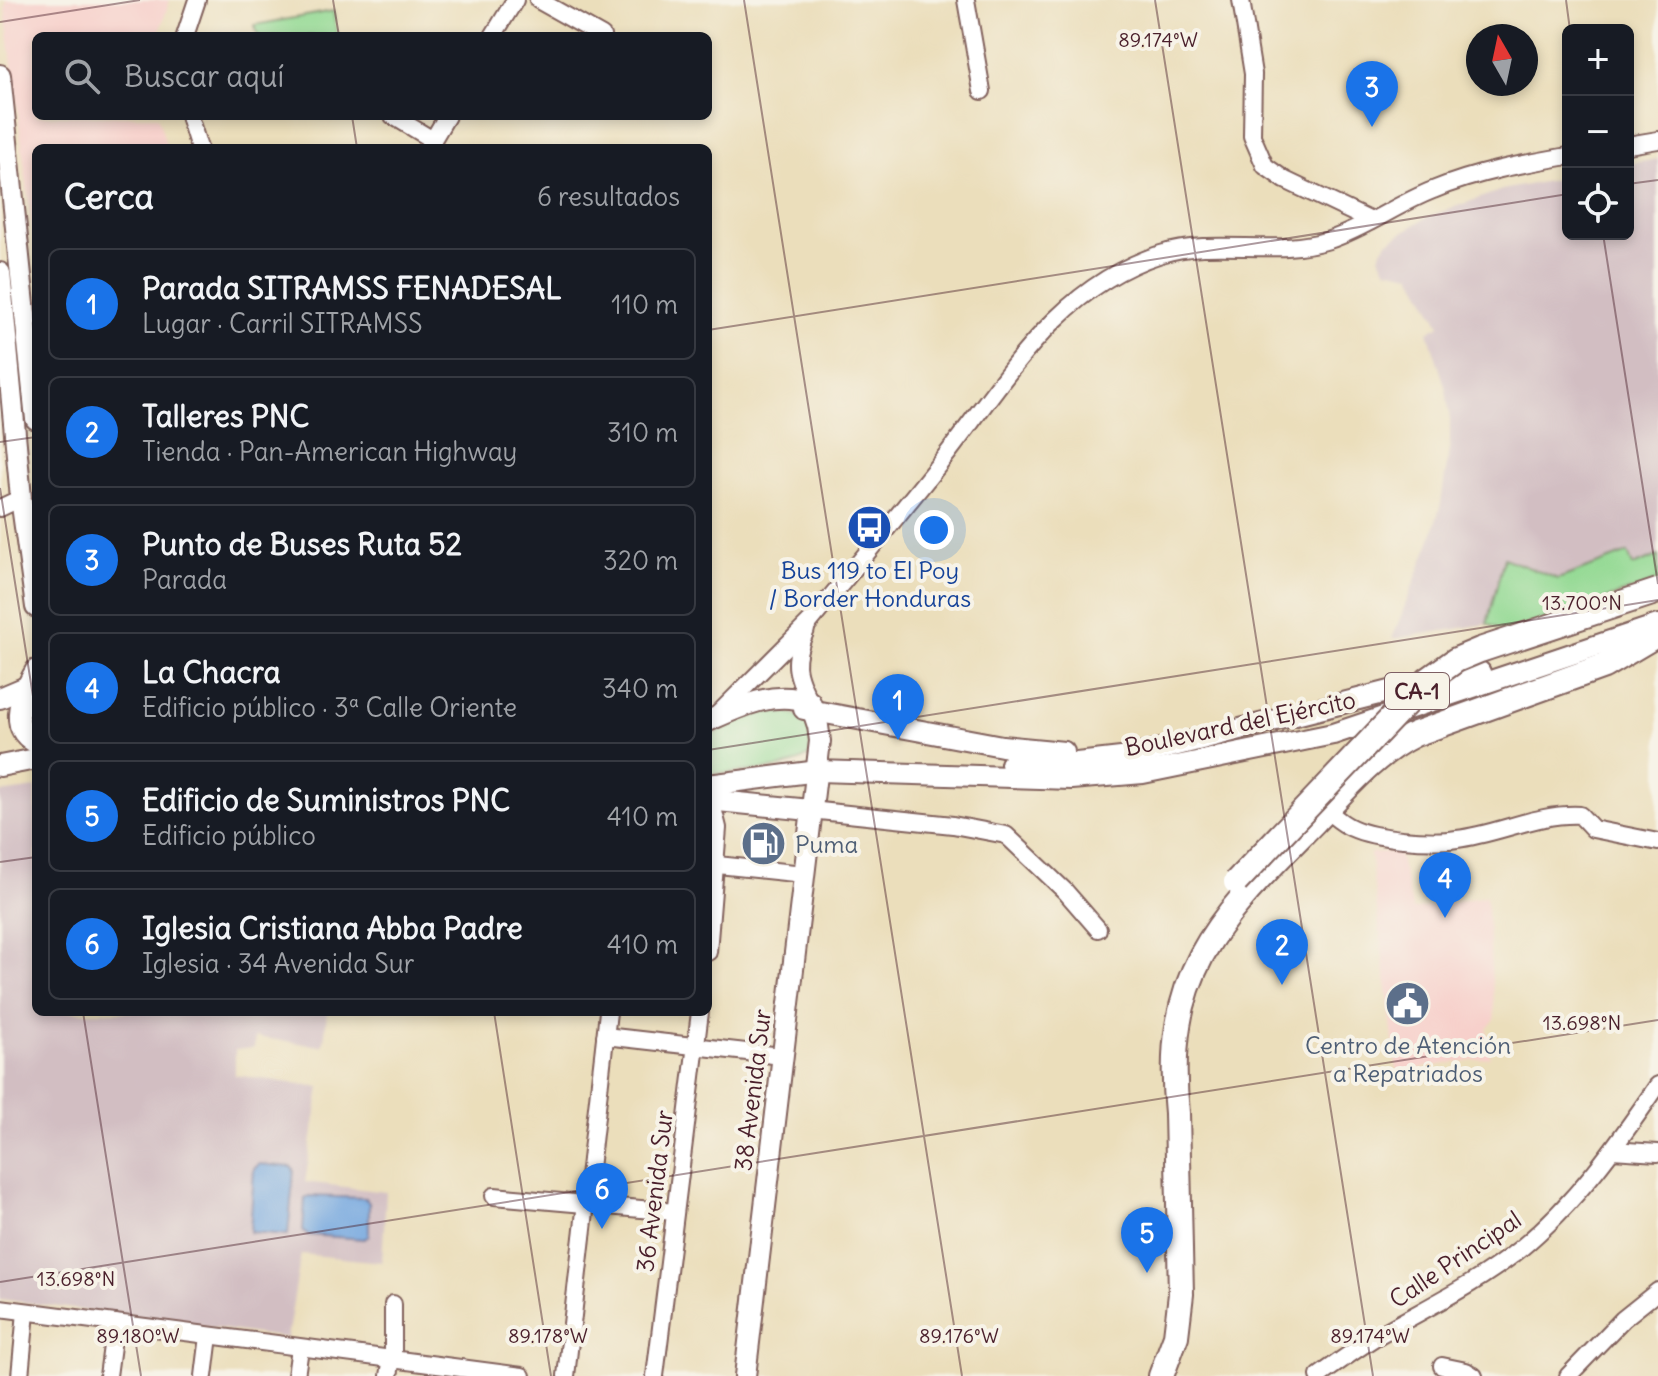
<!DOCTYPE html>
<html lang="es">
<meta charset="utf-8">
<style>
body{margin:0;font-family:Delius,sans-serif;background:#20242c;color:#f1f3f6}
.controls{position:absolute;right:24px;top:24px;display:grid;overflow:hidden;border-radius:12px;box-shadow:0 4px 12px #0003}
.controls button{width:72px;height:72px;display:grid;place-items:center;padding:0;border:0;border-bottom:2px solid #363941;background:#171b24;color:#f1f3f6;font:40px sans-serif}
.compass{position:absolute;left:1466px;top:24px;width:72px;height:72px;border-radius:50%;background:#171b24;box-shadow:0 4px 12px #0003;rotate:351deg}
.you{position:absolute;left:934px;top:530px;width:28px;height:28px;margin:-20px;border:6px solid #fff;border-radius:50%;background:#1a73e8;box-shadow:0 0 0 12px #1a73e833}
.badge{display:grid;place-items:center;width:52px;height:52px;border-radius:50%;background:#1a73e8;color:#fff;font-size:26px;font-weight:700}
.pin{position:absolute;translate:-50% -66px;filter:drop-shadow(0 2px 4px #0008)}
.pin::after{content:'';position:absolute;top:42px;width:28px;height:24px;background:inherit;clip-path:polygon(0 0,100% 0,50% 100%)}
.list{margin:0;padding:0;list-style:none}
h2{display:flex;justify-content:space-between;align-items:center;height:104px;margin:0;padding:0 32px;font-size:34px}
h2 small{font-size:26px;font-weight:400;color:#9ea1a6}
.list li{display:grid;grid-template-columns:52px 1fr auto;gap:24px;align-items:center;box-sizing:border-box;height:112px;margin:0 16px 16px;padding:0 16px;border:2px solid #363941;border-radius:12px}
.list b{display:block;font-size:30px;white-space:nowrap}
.list p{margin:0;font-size:26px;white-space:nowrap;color:#9ea1a6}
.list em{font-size:26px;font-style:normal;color:#9ea1a6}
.icon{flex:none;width:44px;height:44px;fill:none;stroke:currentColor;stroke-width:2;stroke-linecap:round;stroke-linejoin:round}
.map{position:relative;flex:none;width:1658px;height:1376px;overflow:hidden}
.search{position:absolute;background:#171b24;box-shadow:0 4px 12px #0003;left:32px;top:32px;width:680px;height:88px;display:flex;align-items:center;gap:20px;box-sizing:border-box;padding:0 28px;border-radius:12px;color:#9ea1a6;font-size:30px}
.panel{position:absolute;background:#171b24;box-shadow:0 4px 12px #0003;left:32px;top:144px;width:680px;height:872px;border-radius:12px}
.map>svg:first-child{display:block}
.built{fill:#f7d0cb}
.industrial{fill:#d2bec2}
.green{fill:#93d993;stroke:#6e7c5f;stroke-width:2}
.water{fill:#72a6df;stroke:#5e6285;stroke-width:2}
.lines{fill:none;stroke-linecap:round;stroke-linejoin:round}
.minor-casing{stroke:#82625d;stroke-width:20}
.major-casing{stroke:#82625d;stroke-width:24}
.highway-casing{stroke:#82625d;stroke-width:28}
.minor{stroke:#fff;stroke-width:16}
.major{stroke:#fff;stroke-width:20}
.highway{stroke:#fff;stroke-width:24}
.highway-bridge-casing{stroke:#82625d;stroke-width:28;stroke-linecap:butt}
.highway-bridge{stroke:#fff;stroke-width:24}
.ticks{fill:none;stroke:#4a1f2b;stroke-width:2;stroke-opacity:0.45}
.labels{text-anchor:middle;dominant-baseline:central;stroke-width:8;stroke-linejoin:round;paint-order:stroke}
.shield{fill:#f7f3e8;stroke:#7e5f64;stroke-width:2}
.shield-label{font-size:22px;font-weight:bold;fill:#4a1f2b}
.transit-label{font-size:24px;fill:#164399;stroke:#f7f3e8}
.street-label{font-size:24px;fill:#4a1f2b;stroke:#f7f3e8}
.service-label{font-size:24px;fill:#4e5e75;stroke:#f7f3e8;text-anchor:start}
.ticks-label{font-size:20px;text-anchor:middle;fill:#4a1f2b;stroke:#f7f3e8;stroke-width:8;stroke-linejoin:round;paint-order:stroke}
</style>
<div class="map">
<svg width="1658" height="1376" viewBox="0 0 1658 1376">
<rect width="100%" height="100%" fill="#f7f3e8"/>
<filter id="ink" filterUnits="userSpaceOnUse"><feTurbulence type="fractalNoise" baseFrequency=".0125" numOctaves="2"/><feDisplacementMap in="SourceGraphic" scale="16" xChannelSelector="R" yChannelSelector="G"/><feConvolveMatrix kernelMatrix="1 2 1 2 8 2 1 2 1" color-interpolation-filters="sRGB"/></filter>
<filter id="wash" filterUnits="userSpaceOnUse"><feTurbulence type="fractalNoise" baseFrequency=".006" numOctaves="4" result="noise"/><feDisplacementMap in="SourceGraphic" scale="32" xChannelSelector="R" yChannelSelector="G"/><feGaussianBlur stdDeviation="1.8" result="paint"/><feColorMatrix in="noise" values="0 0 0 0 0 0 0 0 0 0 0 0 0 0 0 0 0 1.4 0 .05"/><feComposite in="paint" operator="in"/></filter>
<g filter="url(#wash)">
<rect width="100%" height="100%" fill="#ebdebb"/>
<g class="built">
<polygon points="6,0 170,0 158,36 36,36 36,116 158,116 167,148 36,148 36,260 5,8"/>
<polygon points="1398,851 1413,910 1486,896 1495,1020 1487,1028 1490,1057 1397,1072 1370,853"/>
</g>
<g class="industrial">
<polygon points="1658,159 1658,556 1633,566 1627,553 1558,579 1504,558 1487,624 1392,639 1431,539 1441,503 1450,445 1450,419 1446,389 1428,332 1440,325 1412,274 1386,269 1379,255 1387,242 1427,217 1502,190 1568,177 1568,234 1628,234 1628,164"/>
<polygon points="36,788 36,1012 327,1012 324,1042 321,1046 255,1037 254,1048 235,1050 235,1075 320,1087 305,1182 386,1192 382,1262 301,1254 287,1338 0,1299 0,793"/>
</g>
<g class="green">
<polygon points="333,11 338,36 258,36 255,25"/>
<polygon points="1628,553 1633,566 1658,556 1658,581 1509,633 1487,624 1504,558 1558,579"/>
<path d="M 769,712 C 788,712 802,714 813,729 L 809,756 C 782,773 740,771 708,774 L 708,737 L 747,717 Z"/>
</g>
<g class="water">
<polygon points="259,1164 291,1167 294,1170 288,1235 250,1232 254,1169"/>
<polygon points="309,1196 365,1198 369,1203 369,1236 364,1239 308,1235 303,1230 305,1198"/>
</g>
</g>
<g filter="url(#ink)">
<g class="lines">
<defs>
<g id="minor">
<polyline points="538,0 602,36"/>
<polyline points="966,0 982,91"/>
<polyline points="1241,0 1253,74 1252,136 1265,166 1285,180 1371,221"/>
<polyline points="185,36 197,0"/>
<polyline points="493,36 515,0"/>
<polyline points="189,116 199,148"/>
<polyline points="393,116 433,140"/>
<polyline points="1628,145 1658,140"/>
<polyline points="428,148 447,116"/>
<polyline points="0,508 21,498"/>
<path d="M 806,630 C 792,661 795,673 810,702"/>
<path d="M 718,714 L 810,622 L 833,594 C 871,548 910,501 948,453 C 1009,374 1060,286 1161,254 C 1216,237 1274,257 1329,240 C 1366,228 1397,204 1433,190 C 1476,172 1522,164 1568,156"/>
<polyline points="810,810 953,825 1006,835 1065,891 1098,929"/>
<path d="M 1326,810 C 1334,816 1342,824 1352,828 C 1376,839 1431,843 1457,839 C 1499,834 1537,813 1580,815 L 1593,829 L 1658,842"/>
<polyline points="708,864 804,874"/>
<polyline points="708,952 718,828 711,800"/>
<polyline points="605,1036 782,1056"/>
<polyline points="1612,1150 1658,1153"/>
<polyline points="494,1196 675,1212"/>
<polyline points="0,1308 522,1376"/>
<polyline points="1442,1366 1466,1371 1474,1376"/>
<polyline points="20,1376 26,1312"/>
<polyline points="108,1376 115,1323"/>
<polyline points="204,1376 209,1336"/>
<polyline points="296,1376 300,1348"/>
<polyline points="389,1376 393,1351 393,1304"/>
<polyline points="566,1376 608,1012"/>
<polyline points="655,1376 700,1012"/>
<path d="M 1319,1376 C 1337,1363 1355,1350 1374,1338 C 1423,1309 1476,1285 1520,1249 C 1576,1203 1618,1143 1658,1085"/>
<polyline points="1568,1376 1623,1319 1658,1291"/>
</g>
<g id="major">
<polyline points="0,75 36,419"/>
<polyline points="0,273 21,498 36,607"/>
<path d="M 36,670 C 23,692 5,727 36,743"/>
<polyline points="0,698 33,684"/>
<polyline points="804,709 1002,746 1064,752"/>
<path d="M 708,721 C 742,706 772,690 810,702 L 818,726 L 820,741 L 745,1376"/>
<polyline points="1011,764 1077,763 1130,757 1402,688 1480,672"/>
<polyline points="0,766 36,759"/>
<polyline points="708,785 818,771 1071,779 1143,773 1333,734 1658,625"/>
<polyline points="708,800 810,810"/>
</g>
<path id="highway" d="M 1161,1376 L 1176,1336 L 1181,1294 L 1177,1113 C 1162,969 1221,917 1314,822 C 1345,790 1374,754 1415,734 L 1604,666 L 1658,634"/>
</defs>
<use href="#minor" class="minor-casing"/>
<use href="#major" class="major-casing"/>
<use href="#highway" class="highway-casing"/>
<use href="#minor" class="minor"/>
<use href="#major" class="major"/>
<use href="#highway" class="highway"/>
<defs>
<polyline id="highway-bridge" points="1236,882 1428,680 1456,660 1480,650 1658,591"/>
</defs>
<use href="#highway-bridge" class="highway-bridge-casing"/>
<use href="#highway-bridge" class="highway-bridge"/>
</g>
</g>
<path class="ticks" d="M 333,0 L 339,36M 744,0 L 962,1376M 1155,0 L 1373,1376M 1566,0 L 1570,30M 0,22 L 140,0M 352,116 L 357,148M 1628,184 L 1658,180M 1603,234 L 1658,584M 708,330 L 1568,194M 0,442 L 36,437M 0,488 L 36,715M 708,750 L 1658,600M 0,862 L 36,857M 83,1012 L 141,1376M 494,1012 L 551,1376M 0,1282 L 1658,1020"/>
<defs>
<symbol id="bus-disc" viewBox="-11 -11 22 22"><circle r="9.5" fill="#1a4fb4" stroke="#f7f3e8"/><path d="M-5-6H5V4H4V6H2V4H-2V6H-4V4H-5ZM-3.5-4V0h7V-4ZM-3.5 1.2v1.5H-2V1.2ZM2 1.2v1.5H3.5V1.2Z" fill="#fff"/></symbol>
<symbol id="fuel-disc" viewBox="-11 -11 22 22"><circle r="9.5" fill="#5c6f8a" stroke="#f7f3e8"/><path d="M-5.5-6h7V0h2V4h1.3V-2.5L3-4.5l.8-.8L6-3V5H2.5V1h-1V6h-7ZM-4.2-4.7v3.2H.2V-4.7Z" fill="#fff"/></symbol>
<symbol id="civic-disc" viewBox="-11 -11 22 22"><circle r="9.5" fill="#5c6f8a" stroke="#f7f3e8"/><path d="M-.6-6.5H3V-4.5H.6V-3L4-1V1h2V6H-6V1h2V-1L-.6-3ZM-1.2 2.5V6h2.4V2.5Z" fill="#fff"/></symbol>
</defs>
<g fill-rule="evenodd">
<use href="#bus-disc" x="844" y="502" width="51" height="51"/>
<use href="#fuel-disc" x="738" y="818" width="51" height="51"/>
<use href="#civic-disc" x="1382" y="978" width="51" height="51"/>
</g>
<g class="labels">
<rect class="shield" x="1385" y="673" width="64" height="36" rx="6"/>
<g class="shield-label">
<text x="1417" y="691">CA-1</text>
</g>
<g class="transit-label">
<text x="870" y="570">Bus 119 to El Poy<tspan x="870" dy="28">/ Border Honduras</tspan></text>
</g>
<g class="street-label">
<text transform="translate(1240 723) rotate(-12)">Boulevard del Ejército</text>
<text transform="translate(752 1090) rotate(-83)">38 Avenida Sur</text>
<text transform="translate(654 1191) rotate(-83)">36 Avenida Sur</text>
<text transform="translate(1455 1259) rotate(-34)">Calle Principal</text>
</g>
<g class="service-label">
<text x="795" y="844">Puma</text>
<text x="1408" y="1045" text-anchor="middle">Centro de Atención<tspan x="1408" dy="28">a Repatriados</tspan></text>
</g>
</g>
<g class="ticks-label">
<text x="1158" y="47">89.174°W</text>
<text x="1582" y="610">13.700°N</text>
<text x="1582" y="1030">13.698°N</text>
<text x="76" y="1286">13.698°N</text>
<text x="138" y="1343">89.180°W</text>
<text x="548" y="1343">89.178°W</text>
<text x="959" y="1343">89.176°W</text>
<text x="1370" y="1343">89.174°W</text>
</g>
</svg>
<div class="controls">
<button>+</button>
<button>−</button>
<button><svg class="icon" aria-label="locate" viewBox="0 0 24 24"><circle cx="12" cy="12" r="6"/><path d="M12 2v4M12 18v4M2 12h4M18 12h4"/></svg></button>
</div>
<svg class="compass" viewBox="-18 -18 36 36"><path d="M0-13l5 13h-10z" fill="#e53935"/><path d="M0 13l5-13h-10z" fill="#9ea1a6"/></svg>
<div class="you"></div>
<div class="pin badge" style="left:898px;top:740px">1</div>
<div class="pin badge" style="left:1282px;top:985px">2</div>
<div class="pin badge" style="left:1372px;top:127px">3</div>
<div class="pin badge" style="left:1445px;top:918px">4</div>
<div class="pin badge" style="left:1147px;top:1273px">5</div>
<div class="pin badge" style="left:602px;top:1229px">6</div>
<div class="search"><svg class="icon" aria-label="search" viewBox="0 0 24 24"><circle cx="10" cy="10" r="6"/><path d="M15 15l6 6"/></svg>Buscar aquí</div>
<section class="panel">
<h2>Cerca<small>6 resultados</small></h2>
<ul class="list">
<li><span class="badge">1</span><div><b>Parada SITRAMSS FENADESAL</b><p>Lugar · Carril SITRAMSS</p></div><em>110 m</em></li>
<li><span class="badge">2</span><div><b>Talleres PNC</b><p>Tienda · Pan-American Highway</p></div><em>310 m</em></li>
<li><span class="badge">3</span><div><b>Punto de Buses Ruta 52</b><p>Parada</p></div><em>320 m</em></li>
<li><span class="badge">4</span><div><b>La Chacra</b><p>Edificio público · 3ª Calle Oriente</p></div><em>340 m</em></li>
<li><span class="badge">5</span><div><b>Edificio de Suministros PNC</b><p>Edificio público</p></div><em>410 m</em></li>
<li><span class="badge">6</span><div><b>Iglesia Cristiana Abba Padre</b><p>Iglesia · 34 Avenida Sur</p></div><em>410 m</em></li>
</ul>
</section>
</div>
